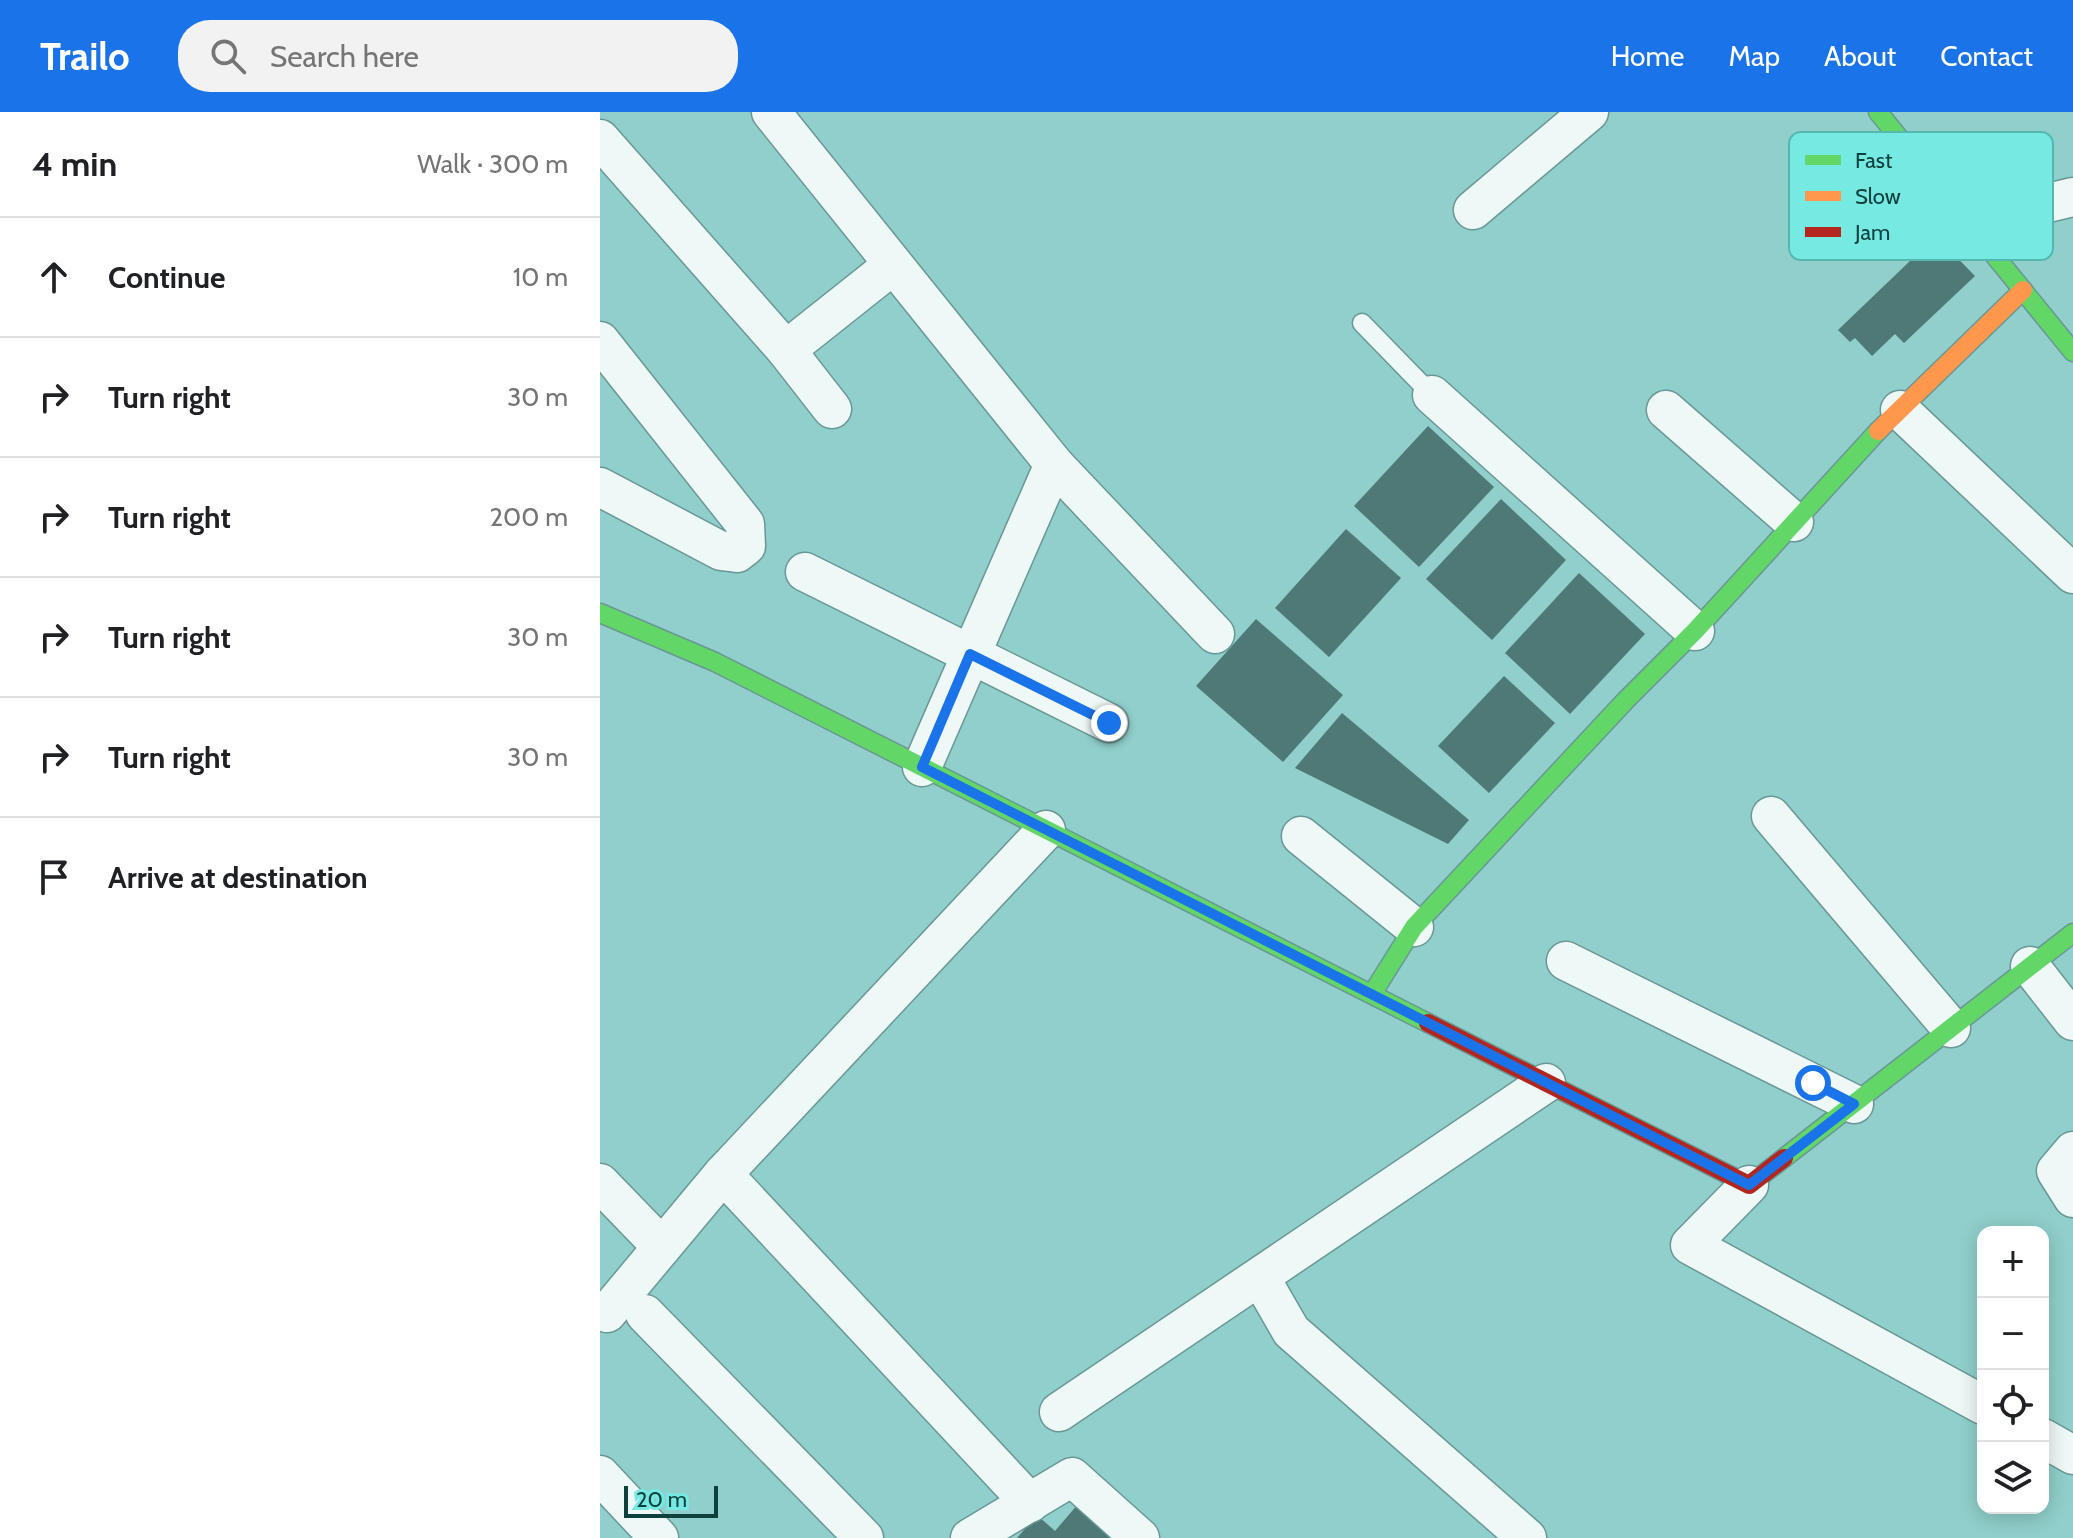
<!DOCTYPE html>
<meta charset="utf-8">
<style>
body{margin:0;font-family:Cabin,sans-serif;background:#f2f2f2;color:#202124}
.controls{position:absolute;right:24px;bottom:24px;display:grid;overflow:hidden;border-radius:16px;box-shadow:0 4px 20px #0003}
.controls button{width:72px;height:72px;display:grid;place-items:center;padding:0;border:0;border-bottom:2px solid #e0e0e0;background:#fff;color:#202124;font:40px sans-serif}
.scale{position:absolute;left:24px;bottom:20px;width:94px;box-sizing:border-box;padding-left:8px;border:4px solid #0c413e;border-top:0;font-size:22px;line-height:28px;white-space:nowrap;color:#0c413e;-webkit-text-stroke:6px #76e9e2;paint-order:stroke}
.stop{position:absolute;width:24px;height:24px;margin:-18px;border:6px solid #1a73e8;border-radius:50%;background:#fff}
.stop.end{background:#1a73e8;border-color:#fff;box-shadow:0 2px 8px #0008}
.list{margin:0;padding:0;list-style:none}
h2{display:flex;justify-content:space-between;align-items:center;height:104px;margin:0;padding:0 32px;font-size:34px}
h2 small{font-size:26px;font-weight:400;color:#757577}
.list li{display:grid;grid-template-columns:52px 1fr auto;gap:24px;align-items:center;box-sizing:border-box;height:120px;padding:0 32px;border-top:2px solid #e0e0e0}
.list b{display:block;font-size:30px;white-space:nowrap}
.list em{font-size:26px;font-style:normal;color:#757577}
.icon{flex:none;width:44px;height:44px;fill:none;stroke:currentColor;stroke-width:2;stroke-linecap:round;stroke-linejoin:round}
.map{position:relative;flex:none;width:1473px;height:1426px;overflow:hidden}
header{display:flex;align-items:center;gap:48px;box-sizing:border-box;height:112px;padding:0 40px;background:#1a73e8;color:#fff}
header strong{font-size:38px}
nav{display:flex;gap:44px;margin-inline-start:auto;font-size:28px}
.search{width:560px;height:72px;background:#f2f2f2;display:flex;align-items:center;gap:20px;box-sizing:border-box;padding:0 28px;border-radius:32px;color:#757577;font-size:30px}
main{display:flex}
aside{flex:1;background:#fff}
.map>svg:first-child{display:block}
.building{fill:#4f7976}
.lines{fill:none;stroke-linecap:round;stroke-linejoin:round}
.lane-casing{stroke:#6a9795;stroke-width:21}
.street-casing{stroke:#6a9795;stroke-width:41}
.fast-casing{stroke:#6a9795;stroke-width:21}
.slow-casing{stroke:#6a9795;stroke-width:21}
.jam-casing{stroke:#6a9795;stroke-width:21}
.lane{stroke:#eef8f7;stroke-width:18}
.street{stroke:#eef8f7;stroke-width:38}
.fast{stroke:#63d668;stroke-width:18}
.slow{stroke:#ff974d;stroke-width:18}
.jam{stroke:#b3261e;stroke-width:18}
.route{stroke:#1a73e8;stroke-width:10}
.key{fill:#76e9e2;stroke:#56b7b1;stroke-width:2}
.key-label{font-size:22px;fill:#0c413e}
</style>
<header>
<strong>Trailo</strong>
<div class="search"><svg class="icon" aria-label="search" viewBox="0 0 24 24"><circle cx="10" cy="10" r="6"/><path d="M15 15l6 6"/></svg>Search here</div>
<nav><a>Home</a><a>Map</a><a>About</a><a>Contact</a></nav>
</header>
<main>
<aside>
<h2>4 min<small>Walk · 300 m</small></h2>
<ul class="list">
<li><svg class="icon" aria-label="ahead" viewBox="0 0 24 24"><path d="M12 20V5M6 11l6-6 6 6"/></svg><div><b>Continue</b></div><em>10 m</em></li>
<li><svg class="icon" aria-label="right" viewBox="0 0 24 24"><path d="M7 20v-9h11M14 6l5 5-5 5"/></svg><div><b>Turn right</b></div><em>30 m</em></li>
<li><svg class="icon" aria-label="right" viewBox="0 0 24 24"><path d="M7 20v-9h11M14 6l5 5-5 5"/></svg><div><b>Turn right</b></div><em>200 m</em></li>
<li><svg class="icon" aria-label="right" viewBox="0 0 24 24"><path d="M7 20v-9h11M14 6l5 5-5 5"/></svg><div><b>Turn right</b></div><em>30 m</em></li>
<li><svg class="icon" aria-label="right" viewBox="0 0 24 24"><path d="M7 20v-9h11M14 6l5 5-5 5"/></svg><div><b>Turn right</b></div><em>30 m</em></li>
<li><svg class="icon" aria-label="arrive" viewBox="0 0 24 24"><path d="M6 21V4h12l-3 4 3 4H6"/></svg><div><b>Arrive at destination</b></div></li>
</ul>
</aside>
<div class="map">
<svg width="1473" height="1426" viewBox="0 0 1473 1426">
<rect width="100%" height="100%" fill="#90cfcb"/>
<g class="building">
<polygon points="1336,124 1375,164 1304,231 1295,222 1272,244 1255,226 1250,230 1238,218"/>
<polygon points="828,314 894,375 819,455 754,394"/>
<polygon points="901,387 966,448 892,528 826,467"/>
<polygon points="746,417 801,466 729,545 675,496"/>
<polygon points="979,461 1045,522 970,602 905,541"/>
<polygon points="656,507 743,583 683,650 596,574"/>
<polygon points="904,564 955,611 889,681 838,634"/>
<polygon points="742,601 869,708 848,732 695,656"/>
<polygon points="484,1385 530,1426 417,1426 437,1403 455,1419"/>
</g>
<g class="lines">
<defs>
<polyline id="lane" points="762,211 832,283"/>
<g id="street">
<polyline points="171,0 454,352 615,522"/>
<polyline points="0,27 186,238 232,297"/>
<polyline points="873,98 989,0"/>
<polyline points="1367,110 1473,85"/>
<polyline points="0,229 145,412 146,434 137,441 121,439 0,375"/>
<polyline points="186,238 293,153"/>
<polyline points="832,283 1095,519"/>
<polyline points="1066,298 1194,410"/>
<polyline points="1300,298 1473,462"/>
<polyline points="205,460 509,611"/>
<polyline points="322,655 454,352"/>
<polyline points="1171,704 1351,916"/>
<polyline points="701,724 814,815"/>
<polyline points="966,849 1254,992"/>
<polyline points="1430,854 1473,909"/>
<polyline points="1473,1039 1456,1059 1473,1086"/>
<polyline points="123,1062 430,1391"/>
<polyline points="0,1071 62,1135"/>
<polyline points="1149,1073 1090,1133 1383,1293"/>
<polyline points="660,1165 691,1219 927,1426"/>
<polyline points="7,1201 123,1062 446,718"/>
<polyline points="45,1202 264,1426"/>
<polyline points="459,1300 946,971"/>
<polyline points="1443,1326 1473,1343"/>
<polyline points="0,1363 59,1426"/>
<polyline points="370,1426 472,1365 540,1426"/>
</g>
<g id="fast">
<polyline points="1278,0 1473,240"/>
<polyline points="0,501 115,550 828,911"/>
<polyline points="772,882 814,815 1026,588 1095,519 1278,319"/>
<polyline points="1184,1046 1473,821"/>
</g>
<polyline id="slow" points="1278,319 1423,178"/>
<polyline id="jam" points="828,911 1149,1073 1184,1046"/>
</defs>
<use href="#lane" class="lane-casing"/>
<use href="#street" class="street-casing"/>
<use href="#fast" class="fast-casing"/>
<use href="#slow" class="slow-casing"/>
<use href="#jam" class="jam-casing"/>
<use href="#lane" class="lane"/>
<use href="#street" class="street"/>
<use href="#fast" class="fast"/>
<use href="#slow" class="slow"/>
<use href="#jam" class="jam"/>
</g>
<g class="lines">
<polyline class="route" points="509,611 370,542 322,655 1149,1073 1254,992 1213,971"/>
</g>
<rect x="1189" y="20" width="264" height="128" rx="12" class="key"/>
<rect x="1205" y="43" width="36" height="10" fill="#63d668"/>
<rect x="1205" y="79" width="36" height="10" fill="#ff974d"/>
<rect x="1205" y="115" width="36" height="10" fill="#b3261e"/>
<g class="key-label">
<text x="1255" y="56">Fast</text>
<text x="1255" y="92">Slow</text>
<text x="1255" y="128">Jam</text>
</g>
</svg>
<div class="controls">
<button>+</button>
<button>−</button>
<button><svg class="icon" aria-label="locate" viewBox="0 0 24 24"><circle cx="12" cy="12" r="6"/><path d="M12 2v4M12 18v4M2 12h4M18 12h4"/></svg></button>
<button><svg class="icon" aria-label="layers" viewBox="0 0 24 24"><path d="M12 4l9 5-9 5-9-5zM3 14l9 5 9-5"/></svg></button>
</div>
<div class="scale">20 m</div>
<div class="stop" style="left:1213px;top:971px"></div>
<div class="stop end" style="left:509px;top:611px"></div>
</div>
</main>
